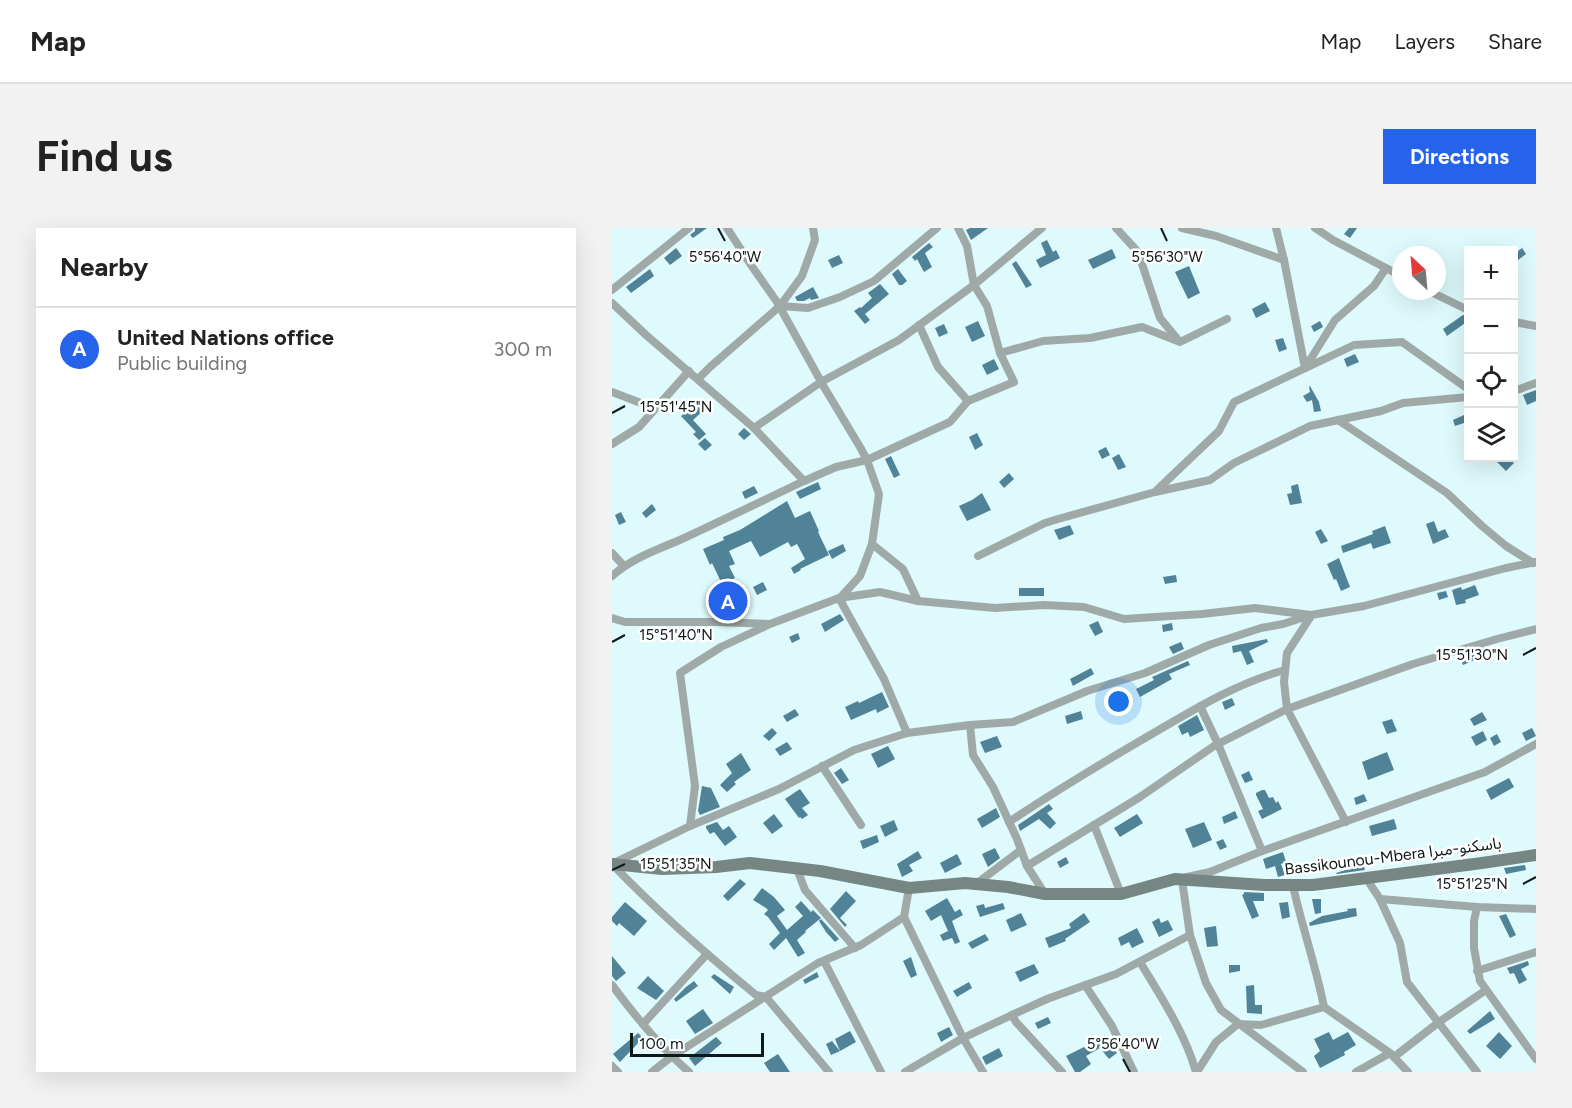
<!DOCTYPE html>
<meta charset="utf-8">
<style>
body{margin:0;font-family:Figtree,"Noto Sans Arabic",sans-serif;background:#f2f2f2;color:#222}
.controls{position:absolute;right:18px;top:18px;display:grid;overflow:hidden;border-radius:0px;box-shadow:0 6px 24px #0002}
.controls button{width:54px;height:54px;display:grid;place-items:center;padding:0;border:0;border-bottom:2px solid #e0e0e0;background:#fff;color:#222;font:30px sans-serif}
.compass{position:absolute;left:780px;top:18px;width:54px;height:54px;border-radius:50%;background:#fff;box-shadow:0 6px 24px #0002;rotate:334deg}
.scale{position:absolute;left:18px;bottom:15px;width:134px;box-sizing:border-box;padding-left:6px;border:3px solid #0e1819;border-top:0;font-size:16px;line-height:21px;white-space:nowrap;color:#0e1819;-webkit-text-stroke:4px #fff;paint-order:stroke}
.you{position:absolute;left:507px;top:474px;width:21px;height:21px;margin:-15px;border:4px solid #fff;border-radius:50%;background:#1a73e8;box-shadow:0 0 0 9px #1a73e833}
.badge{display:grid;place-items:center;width:39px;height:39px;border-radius:50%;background:#2563eb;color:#fff;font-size:20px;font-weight:700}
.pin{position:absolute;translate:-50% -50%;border:3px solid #fff;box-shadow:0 2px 6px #0006}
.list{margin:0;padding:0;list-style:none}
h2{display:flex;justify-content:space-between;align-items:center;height:78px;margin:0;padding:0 24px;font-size:26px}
h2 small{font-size:20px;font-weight:400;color:#767676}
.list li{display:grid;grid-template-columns:39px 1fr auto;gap:18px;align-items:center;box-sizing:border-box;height:84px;padding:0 24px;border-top:2px solid #e0e0e0}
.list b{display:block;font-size:22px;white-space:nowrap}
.list p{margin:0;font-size:20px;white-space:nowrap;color:#767676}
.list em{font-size:20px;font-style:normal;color:#767676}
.icon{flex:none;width:33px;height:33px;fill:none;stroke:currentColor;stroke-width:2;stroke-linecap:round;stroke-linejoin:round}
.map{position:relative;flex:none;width:924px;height:844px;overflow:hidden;border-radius:0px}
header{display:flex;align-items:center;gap:36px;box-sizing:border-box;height:84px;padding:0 30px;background:#fff;border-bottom:2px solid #e0e0e0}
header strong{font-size:28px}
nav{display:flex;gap:33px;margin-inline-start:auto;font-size:21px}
.intro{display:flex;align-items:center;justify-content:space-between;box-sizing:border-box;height:144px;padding:0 36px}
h1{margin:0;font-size:42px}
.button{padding:15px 27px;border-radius:0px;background:#2563eb;color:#fff;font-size:21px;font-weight:700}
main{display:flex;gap:36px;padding:0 36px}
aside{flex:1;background:#fff;border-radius:0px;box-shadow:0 6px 24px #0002}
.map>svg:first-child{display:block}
.building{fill:#508397}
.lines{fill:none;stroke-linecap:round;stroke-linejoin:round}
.street{stroke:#9faaa8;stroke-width:8}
.secondary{stroke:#768783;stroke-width:12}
.ticks{fill:none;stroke:#0e1819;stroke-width:2}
.labels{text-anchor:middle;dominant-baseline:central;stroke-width:5;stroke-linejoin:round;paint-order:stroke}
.street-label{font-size:16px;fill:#0e1819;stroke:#fff}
.ticks-label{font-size:15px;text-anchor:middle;fill:#0e1819;stroke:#fff;stroke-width:5;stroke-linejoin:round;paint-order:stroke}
</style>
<header>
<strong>Map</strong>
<nav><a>Map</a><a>Layers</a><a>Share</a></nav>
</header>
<div class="intro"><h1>Find us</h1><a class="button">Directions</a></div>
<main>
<aside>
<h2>Nearby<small></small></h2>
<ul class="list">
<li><span class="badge">A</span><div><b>United Nations office</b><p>Public building</p></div><em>300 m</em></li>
</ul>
</aside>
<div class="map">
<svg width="924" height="844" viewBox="0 0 924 844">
<rect width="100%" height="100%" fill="#defafc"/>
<g class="building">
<polygon points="83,0 95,0 81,10 78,7 83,3"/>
<polygon points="358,0 376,0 359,12 354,2"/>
<polygon points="737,0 745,0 738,10 732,6"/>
<polygon points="435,12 441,24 444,22 448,30 428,40 424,32 434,27 429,15"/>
<polygon points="317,15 321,19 313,25 320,39 312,44 305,31 303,33 300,29"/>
<polygon points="64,20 70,28 58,37 52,30"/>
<polygon points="910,20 914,26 902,35 902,26"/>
<polygon points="500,21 504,30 481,41 476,32"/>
<polygon points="227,27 231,35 220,40 216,32"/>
<polygon points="404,33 420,57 414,60 400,36"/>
<polygon points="577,38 588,65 576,71 563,44"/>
<polygon points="38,41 42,48 19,65 14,59"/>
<polygon points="286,41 295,53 290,57 287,57 280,46"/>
<polygon points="268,56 277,66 253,86 258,92 253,96 242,83 248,79 249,80 260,70 256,65"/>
<polygon points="201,59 207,70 199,72 198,70 192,73 185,73 183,69"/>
<polygon points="653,74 658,83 644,90 640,81"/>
<polygon points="851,87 856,88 856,93 835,108 831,101"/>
<polygon points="366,93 373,108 360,114 353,99"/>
<polygon points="708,93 711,99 702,104 699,98"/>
<polygon points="332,96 336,105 327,109 323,100"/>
<polygon points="671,110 675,121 667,124 663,112"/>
<polygon points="743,126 747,134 735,139 732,131"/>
<polygon points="382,131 387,141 375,147 370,137"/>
<polygon points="698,158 707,174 709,183 702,184 700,172 695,174 691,168 698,164 697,159"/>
<polygon points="924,162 924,173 915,177 911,167"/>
<polygon points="84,175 91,183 81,192 94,206 87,212 81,206 84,204 69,188"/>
<polygon points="852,187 855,194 843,198 841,192"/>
<polygon points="132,200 139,206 132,212 126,206"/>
<polygon points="365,205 371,217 363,222 357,209"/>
<polygon points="93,210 100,217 93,223 86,216"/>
<polygon points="494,219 498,227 490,231 486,223"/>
<polygon points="507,226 514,239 506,242 500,230"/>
<polygon points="279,228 288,247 282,250 273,231"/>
<polygon points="881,230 897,230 902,235 894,243"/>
<polygon points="397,245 402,251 392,260 387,254"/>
<polygon points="206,254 209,261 188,271 184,264"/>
<polygon points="686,256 690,275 678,277 675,266 680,265 679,258"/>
<polygon points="142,258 146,265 133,271 130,264"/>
<polygon points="370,265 379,282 355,293 347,278 360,272"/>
<polygon points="175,273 183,290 198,283 207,303 206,304 217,327 188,341 189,342 182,346 179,340 193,331 185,316 179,319 176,314 148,329 139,313 117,323 123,336 117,338 123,350 110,356 100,335 98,337 91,321 112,312 111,309 128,302"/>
<polygon points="40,276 44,282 34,290 30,285"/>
<polygon points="9,284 14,294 7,297 3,287"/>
<polygon points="822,293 826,304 833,301 837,309 821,316 814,296"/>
<polygon points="458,297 462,306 447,312 442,302"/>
<polygon points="773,298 779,315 761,321 759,315 731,325 729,318 761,306 760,303"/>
<polygon points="709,301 716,313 709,316 703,304"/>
<polygon points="231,316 234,323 220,331 216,323"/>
<polygon points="727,330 738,359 729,363 724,351 722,352 715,336"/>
<polygon points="564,347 565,354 553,356 551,349"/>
<polygon points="151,354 155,362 145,367 141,359"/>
<polygon points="863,357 867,367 853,372 854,375 844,377 840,362 849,359 850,362"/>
<rect x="407" y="360" width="25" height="8"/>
<polygon points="834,363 836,369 827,372 825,365"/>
<polygon points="228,386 232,392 213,404 209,396"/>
<polygon points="486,393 491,404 483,408 477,397"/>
<polygon points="560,395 561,402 551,404 550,397"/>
<polygon points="186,405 188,411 180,415 177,409"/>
<polygon points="655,411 656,414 637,423 642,434 635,437 629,423 621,425 620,418"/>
<polygon points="569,414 572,421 561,426 557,419"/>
<polygon points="862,425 865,431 851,437 848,429"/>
<polygon points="576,433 578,437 557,446 560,451 528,469 524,461 542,452 540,449"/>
<polygon points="479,440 482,446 461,458 458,451"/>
<polygon points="270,464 277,479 265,485 264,481 239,492 233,479 246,473 247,475"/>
<polygon points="620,470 623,477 613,482 610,474"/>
<polygon points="183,481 187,487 175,494 171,488"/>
<polygon points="469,483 471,491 455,496 453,488"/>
<polygon points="870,484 875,492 862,498 858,491"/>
<polygon points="585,487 592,502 578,509 576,504 570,507 566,498"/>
<polygon points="780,491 785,503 775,506 770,494"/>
<polygon points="160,500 165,505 157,513 151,508"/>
<polygon points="920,500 924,508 914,513 910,505"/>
<polygon points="871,503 875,512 864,518 859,509"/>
<polygon points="885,506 889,514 882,518 878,510"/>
<polygon points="385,508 390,519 373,525 368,514"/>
<polygon points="175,514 180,521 168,528 163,521"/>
<polygon points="276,518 283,531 266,540 259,526"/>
<polygon points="775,524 782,542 756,552 750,534"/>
<polygon points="129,525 139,542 122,554 124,556 115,564 108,557 120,545 114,536"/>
<polygon points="229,540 237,552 230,556 222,545"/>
<polygon points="637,543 641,552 633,555 629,547"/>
<polygon points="897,550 902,559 879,572 874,562"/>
<polygon points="90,558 99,560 108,579 88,587 86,583"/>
<polygon points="188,561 198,575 190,580 196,587 190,591 188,589 187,590 173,571"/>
<polygon points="650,562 653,562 657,570 661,569 664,575 666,573 670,581 650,591 646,583 651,581 644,567 644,565"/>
<polygon points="752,566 755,573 744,577 742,570"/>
<polygon points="437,576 441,581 435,585 444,595 438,601 427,591 408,603 406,597"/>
<polygon points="384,580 388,589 370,600 365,591"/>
<polygon points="623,583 626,590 612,596 610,589"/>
<polygon points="162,586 171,598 160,606 151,595"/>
<polygon points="525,586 531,595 508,609 502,600"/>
<polygon points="782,591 785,601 760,608 757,598"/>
<polygon points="282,592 286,602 273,609 268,598"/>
<polygon points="105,594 111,602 117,598 125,609 113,618 102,604 98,606 94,600 94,598"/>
<polygon points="592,594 600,612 581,620 573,601"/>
<polygon points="265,607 267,614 251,621 248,613"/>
<polygon points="611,611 615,619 608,622 604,614"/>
<polygon points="383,620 388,630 376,639 370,626"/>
<polygon points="306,623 310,630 297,637 301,643 290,649 285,636"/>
<polygon points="671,624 674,634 669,636 673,647 666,649 663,638 654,641 651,631"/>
<polygon points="345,626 350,636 333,645 328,635"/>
<polygon points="454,629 457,635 448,640 445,634"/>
<polygon points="751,635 753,642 725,646 724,645 743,639 742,637"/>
<polygon points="913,637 914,642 894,646 892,640"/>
<polygon points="128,651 134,656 116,673 111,668"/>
<polygon points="150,660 162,669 173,682 165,688 175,702 191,688 183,679 189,673 199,684 201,682 209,690 193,703 194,704 185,712 193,725 186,729 174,710 162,722 157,716 168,705 156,689 152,686 156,682 154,680 141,672"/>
<polygon points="234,663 244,673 228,690 235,697 233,699 218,681"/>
<polygon points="632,664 652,665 652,673 641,673 647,688 640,691 630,667 632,666"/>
<polygon points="335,670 343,684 348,681 351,687 340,693 348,714 343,716 340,710 331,713 328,707 336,703 329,687 319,693 313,683"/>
<polygon points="700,671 709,671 709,685 703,686"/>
<polygon points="13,674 35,693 22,708 7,695 5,698 0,693 0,689"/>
<polygon points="676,674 678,689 670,691 667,675"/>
<polygon points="391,675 393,681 368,689 364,678 372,676 373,680"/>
<polygon points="744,680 745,688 698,698 697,695 710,688 736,683 735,681"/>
<polygon points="409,685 415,697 399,704 394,692"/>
<polygon points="472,685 478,694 453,711 454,713 437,720 433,710 459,700 457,696"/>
<polygon points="894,686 904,707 898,710 887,688"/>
<polygon points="547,690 549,695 556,692 561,702 547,709 540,694"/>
<polygon points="209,691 227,711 223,714 214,704 207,693"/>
<polygon points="604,698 606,718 595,719 592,700"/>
<polygon points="525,700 532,714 520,720 517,714 509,718 506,710"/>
<polygon points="373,706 377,712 360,721 356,715"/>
<polygon points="0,728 14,745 4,753 0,748"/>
<polygon points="299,729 305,747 299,750 291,733"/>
<polygon points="916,733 917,737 909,741 915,752 907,756 902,745 898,746 895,740"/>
<polygon points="422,736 427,745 408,754 403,744"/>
<polygon points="617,737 628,737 628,743 617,745"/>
<polygon points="205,744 207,749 193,756 191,752"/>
<polygon points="102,746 122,759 118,766 99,749"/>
<polygon points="36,748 52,763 44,772 25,760"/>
<polygon points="82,753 86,758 64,774 62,771 74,759"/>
<polygon points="357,754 360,760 345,769 341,763"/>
<polygon points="642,757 643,777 650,777 650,786 635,785 634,758"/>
<polygon points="91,781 101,795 83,806 74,793"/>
<polygon points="878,783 883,791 858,806 855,803"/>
<polygon points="436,789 439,795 426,801 423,795"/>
<polygon points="337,799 341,807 329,814 325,805"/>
<polygon points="238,803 244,814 228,823 223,811"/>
<polygon points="717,804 721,812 736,804 744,817 732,824 733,827 708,840 702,828 708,823 702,811"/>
<polygon points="887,804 900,818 888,831 874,818"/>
<polygon points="26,805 31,810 8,834 1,826"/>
<polygon points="493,807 505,825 497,831 488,820 474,828 479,836 468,844 463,844 454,828 472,819 473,820"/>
<polygon points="104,809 110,815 83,838 77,830"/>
<polygon points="220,813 228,823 219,827 214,816"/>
<polygon points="387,820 391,828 374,837 370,829"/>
<polygon points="166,826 178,844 158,844 152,835"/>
</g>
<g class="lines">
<g class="street">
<polyline points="115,0 139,37 165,74 212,159 248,219 255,232 267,266 260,316 248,348 228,370"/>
<polyline points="346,0 355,18 362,57 375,78 388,125"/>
<polyline points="504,0 526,24 548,90 567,113"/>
<polyline points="570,0 604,8 672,32"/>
<polyline points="664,0 672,32 693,140"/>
<polyline points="703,0 721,12 789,48"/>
<polyline points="0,62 77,0"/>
<polyline points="817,63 856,82"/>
<polyline points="0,75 34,107 142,200 192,253 224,239 255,232 338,194 356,173 402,154 388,125 431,113 478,110 530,99 568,114 615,91"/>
<polyline points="168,78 196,80 228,69 262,53 325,0"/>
<polyline points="902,94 924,98"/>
<polyline points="307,97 326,139 356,173"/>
<polyline points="693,140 723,92 762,58 774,40"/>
<polyline points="86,151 98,139 168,78 190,48 203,12 201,0"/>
<polyline points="902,163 924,155"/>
<polyline points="0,164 42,180"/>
<polyline points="726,192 835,265 870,298 894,318 921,335"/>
<polyline points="142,200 209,154 287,112 362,57 430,0"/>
<polyline points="0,216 27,199 77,143"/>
<polyline points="545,262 607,203 622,174 742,117 790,114 856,161"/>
<polyline points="260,316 291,341 306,373"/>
<polyline points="0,325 12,338"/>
<polyline points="366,328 433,295 446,291 543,264 598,252 622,235 698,198 769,183 791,175 856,169"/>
<path d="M 0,348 C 20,330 45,322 70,311 C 111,292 152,272 192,253"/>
<polyline points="227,370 272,451 295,505"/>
<polyline points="699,388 675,425 672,454 675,481 734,594"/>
<polyline points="0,390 13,394 105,394 158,396 227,370 268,364 306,373 383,380 432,377 472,379 512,391 590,386 643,380 699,387 752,378 894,340 924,334"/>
<polyline points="588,478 606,516 650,623"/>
<polyline points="358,497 361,527 381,559 405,611 415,638 433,666"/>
<polyline points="210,538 249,597"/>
<path d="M 397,594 C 445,562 495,532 545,503 C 586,479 628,454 673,442"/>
<polyline points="482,597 509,666"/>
<polyline points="78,598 83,558 68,445 109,419 156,397"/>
<polyline points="415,638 528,569 602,518 675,481 801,436 885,411 924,401"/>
<polyline points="185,641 193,662 243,720"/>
<polyline points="575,649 598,644 650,623 873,544 924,516"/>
<polyline points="754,650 768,671 788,715 795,754 865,844"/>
<polyline points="570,652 578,707 594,755 609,782 691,844"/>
<polyline points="364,656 409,622"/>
<polyline points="768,671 865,679 924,681"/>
<polyline points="865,679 862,693 862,720 868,753 924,831"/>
<polyline points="292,689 351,810 400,787 404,794 450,844"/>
<polyline points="212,733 269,844"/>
<path d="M 528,734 C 549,769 573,805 584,844"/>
<polyline points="865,743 924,724"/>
<path d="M 0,757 C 23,788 48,819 77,844"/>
<polyline points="473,757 500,798 522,844"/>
<polyline points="712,779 778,825 744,844"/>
<polyline points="400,787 435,771 504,746 578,707"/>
<polyline points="31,796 95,726"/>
<polyline points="779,826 796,844"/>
<polyline points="782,829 827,794 874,762"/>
<polyline points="0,838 6,844"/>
<polyline points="40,844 59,829 206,735 249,717 292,689 297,660"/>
<path d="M 217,844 L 154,769 L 144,767 C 94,726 45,683 0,636 L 78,598 L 167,561 L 242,522 L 295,505 L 358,497 L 401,494 L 475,463 L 533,445 L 597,417 L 649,400 L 671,396 L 699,387"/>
<polyline points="293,844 351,810 371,844"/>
<path d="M 585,844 L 604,814 L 626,796 L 649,797 L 712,779 C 704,738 690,699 681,658"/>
</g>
<polyline class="secondary" points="0,636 50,641 104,639 138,635 208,643 297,660 353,655 396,659 433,666 509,666 563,651 652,657 701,657 870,635 924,627"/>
</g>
<path class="ticks" d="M 106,0 L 113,13M 549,0 L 555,13M 0,185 L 13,178M 0,414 L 13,407M 911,427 L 924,420M 0,642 L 13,636M 911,656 L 924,649M 511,831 L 518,844"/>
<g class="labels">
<g class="street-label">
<text transform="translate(781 628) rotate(-7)">Bassikounou-Mbera باسكنو-مبرا</text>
</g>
</g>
<g class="ticks-label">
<text x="113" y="34">5°56'40"W</text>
<text x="555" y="34">5°56'30"W</text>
<text x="64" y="184">15°51'45"N</text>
<text x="64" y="412">15°51'40"N</text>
<text x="860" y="432">15°51'30"N</text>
<text x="64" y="641">15°51'35"N</text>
<text x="860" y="661">15°51'25"N</text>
<text x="511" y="821">5°56'40"W</text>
</g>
</svg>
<div class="controls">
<button>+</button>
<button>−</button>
<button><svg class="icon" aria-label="locate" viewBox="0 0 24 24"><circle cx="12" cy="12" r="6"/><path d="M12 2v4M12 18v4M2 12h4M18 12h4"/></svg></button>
<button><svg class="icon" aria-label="layers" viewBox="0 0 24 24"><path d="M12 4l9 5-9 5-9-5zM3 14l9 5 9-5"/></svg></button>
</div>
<svg class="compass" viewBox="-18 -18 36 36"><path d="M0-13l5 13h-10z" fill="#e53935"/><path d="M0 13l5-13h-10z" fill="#767676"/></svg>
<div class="scale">100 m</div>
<div class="you"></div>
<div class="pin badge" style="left:116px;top:373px">A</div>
</div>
</main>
